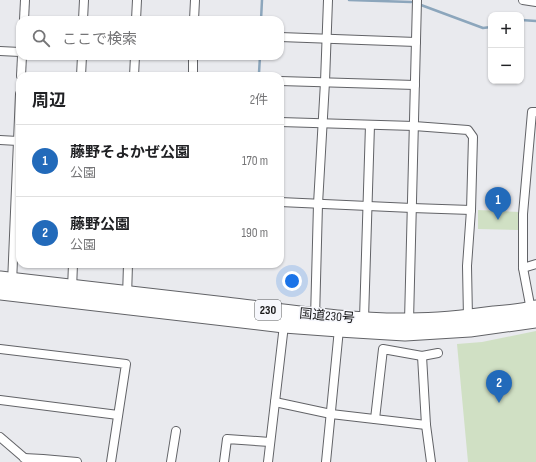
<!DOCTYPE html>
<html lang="ja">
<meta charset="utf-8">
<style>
body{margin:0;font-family:"Sofia Sans Condensed","Noto Sans JP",sans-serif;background:#f6f6f6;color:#202124}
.controls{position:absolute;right:12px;top:12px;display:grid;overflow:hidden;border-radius:8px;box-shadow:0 1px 3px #0004}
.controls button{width:36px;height:36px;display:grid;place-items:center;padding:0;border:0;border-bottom:1px solid #e0e0e0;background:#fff;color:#202124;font:20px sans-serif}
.you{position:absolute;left:292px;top:281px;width:14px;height:14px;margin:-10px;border:3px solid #fff;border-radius:50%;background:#1a73e8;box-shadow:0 0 0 6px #1a73e833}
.badge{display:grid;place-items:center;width:26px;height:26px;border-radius:50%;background:#226aba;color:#fff;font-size:13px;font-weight:700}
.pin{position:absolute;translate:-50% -33px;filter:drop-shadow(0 1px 2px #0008)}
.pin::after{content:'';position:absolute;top:21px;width:14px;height:12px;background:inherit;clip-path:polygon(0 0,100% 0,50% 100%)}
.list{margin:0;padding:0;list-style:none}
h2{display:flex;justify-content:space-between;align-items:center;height:52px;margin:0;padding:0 16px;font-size:17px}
h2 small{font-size:13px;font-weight:400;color:#757577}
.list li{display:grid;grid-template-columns:26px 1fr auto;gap:12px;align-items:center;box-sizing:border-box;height:72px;padding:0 16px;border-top:1px solid #e0e0e0}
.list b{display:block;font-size:15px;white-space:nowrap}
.list p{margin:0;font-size:13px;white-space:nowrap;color:#757577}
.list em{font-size:13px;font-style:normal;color:#757577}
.icon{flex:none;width:22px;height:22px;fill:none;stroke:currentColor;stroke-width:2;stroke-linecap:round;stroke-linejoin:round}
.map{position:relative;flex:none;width:536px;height:462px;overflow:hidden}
.search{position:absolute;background:#fff;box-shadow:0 1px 3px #0004;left:16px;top:16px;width:268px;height:44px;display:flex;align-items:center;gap:10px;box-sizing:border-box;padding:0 14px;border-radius:12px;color:#757577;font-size:15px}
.panel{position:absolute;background:#fff;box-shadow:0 1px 3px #0004;left:16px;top:72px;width:268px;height:196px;border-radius:12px}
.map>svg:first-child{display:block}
.green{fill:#d0e0c4}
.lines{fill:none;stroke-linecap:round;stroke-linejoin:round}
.stream{stroke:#8ca6bc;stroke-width:2.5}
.street-casing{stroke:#626367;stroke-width:10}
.highway-casing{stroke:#626367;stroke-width:17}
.street{stroke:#fff;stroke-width:8}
.highway{stroke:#fff;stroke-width:15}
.labels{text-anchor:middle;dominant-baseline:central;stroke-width:3;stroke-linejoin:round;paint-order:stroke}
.shield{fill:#f6f7fc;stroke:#595a5c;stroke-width:1}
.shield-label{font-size:12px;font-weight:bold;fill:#161617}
.street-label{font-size:13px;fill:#161617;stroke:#f6f7fc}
</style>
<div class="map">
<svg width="536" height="462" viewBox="0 0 536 462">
<rect width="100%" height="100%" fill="#e9eaee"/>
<g class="green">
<polygon points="478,210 519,212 518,230 478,229"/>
<polygon points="536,331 536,462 468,462 457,344 482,342"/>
</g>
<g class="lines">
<g class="stream">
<polyline points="349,0 411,2"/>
<polyline points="421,5 483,28 491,27"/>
<polyline points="261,20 262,0"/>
<polyline points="521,20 536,21"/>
<polyline points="259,73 260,56"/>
</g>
<defs>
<g id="street">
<polyline points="523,0 536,2"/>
<polyline points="24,20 25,0"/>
<polyline points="83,20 84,0"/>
<polyline points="136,20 137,0"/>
<polyline points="194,20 195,0"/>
<polyline points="280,37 416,42"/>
<polyline points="0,51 20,52"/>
<polyline points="21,76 22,56"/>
<polyline points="81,76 82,56"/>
<polyline points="134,76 135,56"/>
<polyline points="193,76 193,56"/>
<polyline points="280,81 415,85"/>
<polyline points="280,122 414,126 468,130 473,137 471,210 467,266 468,318"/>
<polyline points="0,140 18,141"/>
<polyline points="280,202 412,208 471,210"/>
<polyline points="523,268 536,264"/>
<polyline points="12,283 20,94"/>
<polyline points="72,289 73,264"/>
<polyline points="127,297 128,264"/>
<polyline points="531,310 523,268 523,214 532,112 536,112"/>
<polyline points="315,319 318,204 325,82 328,0"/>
<polyline points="364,319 370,125"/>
<polyline points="409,321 417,0"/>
<polyline points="0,349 126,364 111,462"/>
<polyline points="422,356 426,425 431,462"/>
<polyline points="0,400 118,415"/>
<polyline points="275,402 331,414 426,425"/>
<polyline points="375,419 383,349 422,356 438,353"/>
<polyline points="0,437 28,461"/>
<polyline points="24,458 43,459 77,462"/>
<polyline points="171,462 176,431"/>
<polyline points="224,462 227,439 270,442"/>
<polyline points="268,462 284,325"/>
<polyline points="326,462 339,329"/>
</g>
<g id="highway">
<path d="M 0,279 C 75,288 150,296 226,305 C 287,312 348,322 410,321 C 438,321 466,318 494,314 C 508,313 522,312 536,308"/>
<polyline points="0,292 284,325 339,329 405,333 470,329 536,320"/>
</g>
</defs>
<use href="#street" class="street-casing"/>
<use href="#highway" class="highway-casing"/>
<use href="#street" class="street"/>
<use href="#highway" class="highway"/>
</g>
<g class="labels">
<rect class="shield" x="255" y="300" width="26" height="20" rx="3"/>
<g class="shield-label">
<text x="268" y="310">230</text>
</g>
<g class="street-label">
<text transform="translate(327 316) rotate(5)">国道230号</text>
</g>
</g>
</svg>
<div class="controls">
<button>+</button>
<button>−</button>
</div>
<div class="you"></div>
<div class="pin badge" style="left:498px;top:220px">1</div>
<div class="pin badge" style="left:499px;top:403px">2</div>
<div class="search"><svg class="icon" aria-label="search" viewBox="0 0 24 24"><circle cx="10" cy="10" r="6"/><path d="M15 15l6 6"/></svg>ここで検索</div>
<section class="panel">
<h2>周辺<small>2件</small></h2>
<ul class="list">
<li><span class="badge">1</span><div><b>藤野そよかぜ公園</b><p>公園</p></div><em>170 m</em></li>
<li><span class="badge">2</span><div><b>藤野公園</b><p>公園</p></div><em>190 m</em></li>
</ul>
</section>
</div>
